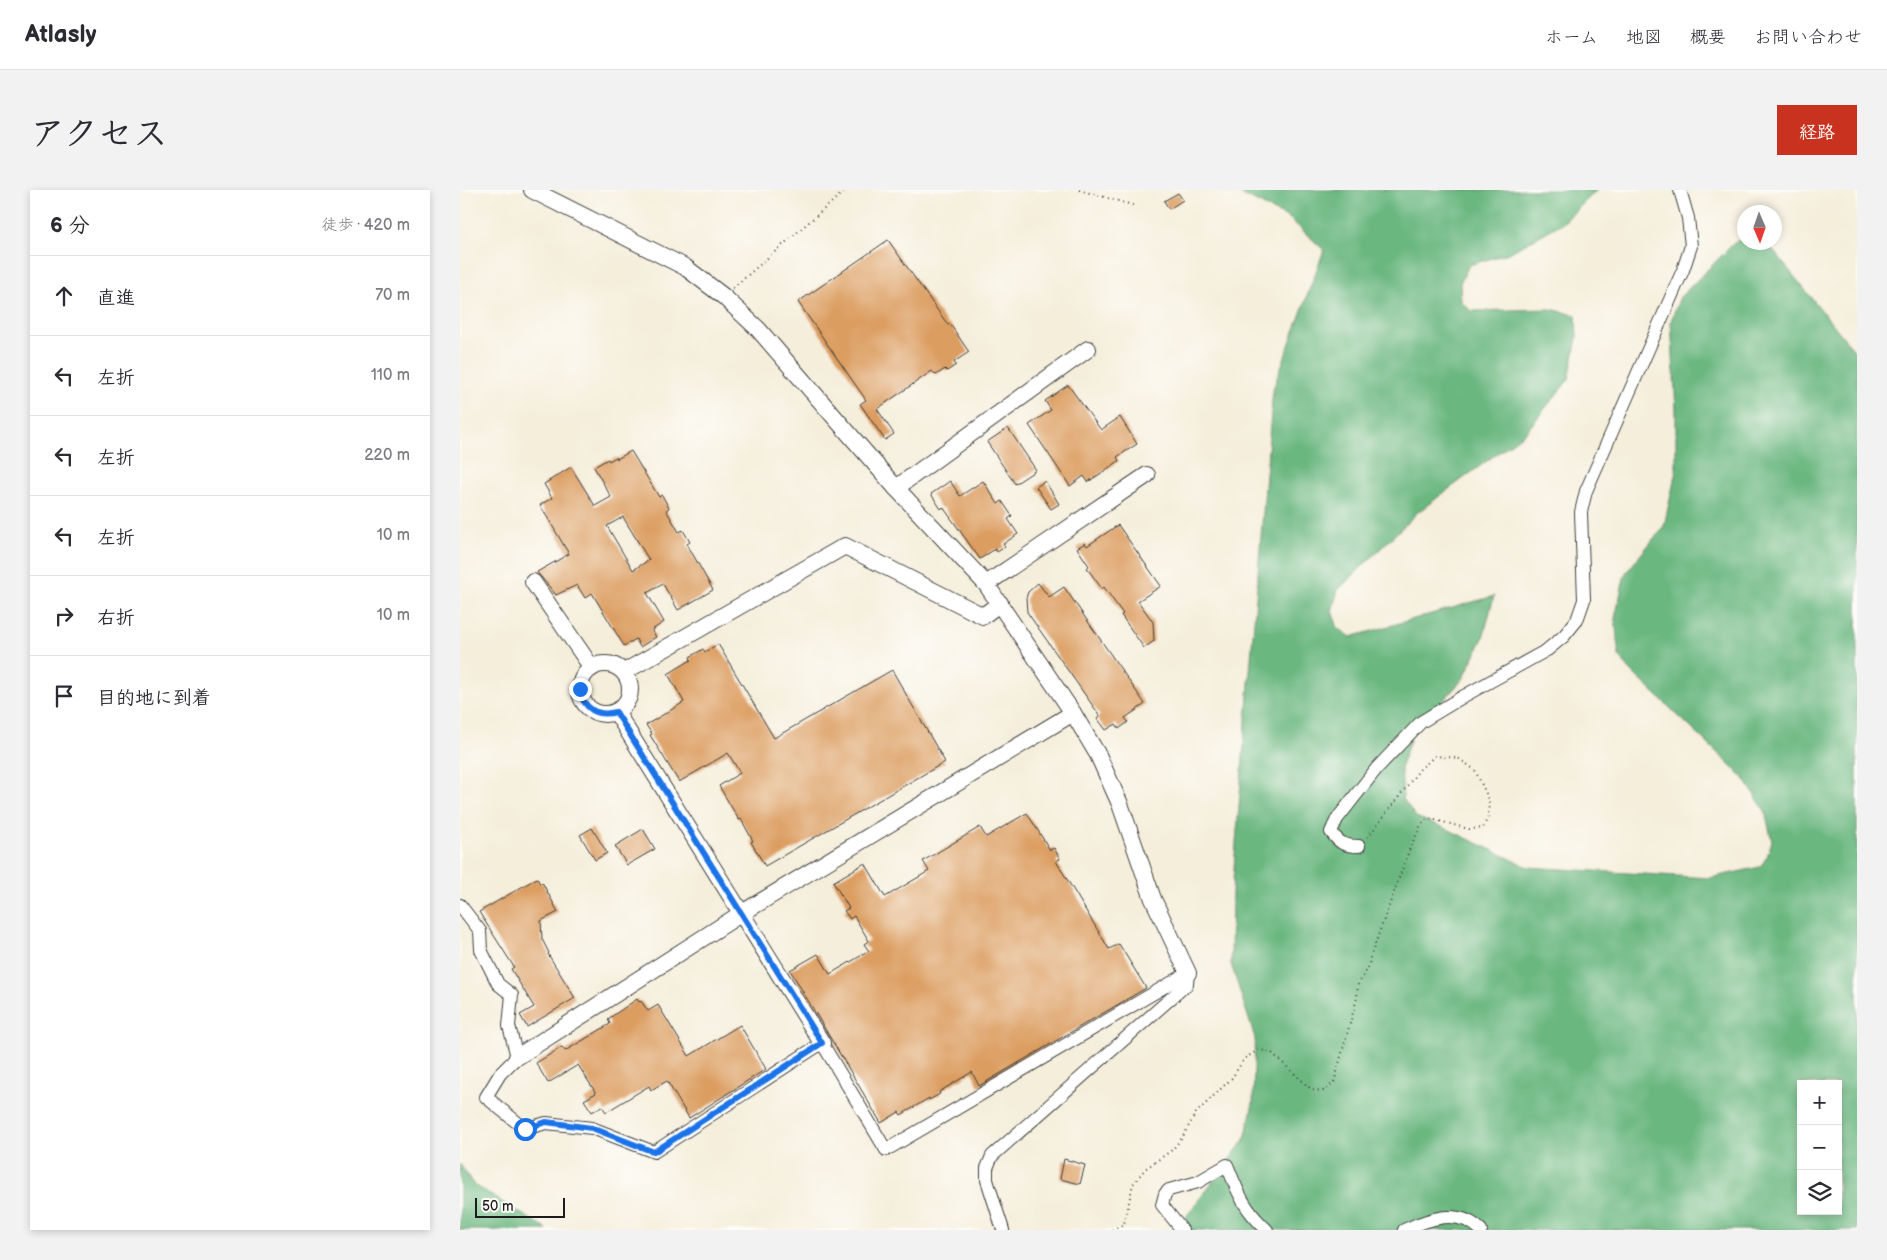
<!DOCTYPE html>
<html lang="ja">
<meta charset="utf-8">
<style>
body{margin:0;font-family:"Balsamiq Sans","Klee One",sans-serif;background:#f2f2f3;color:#2b2b33}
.controls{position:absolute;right:15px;bottom:15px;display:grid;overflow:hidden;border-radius:0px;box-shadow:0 2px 8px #0003}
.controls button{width:45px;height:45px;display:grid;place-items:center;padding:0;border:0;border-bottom:1px solid #e1e1e2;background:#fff;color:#2b2b33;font:25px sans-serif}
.compass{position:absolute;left:1277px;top:15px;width:45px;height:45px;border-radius:50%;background:#fff;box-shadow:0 2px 8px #0003;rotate:178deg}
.scale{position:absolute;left:15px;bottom:12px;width:90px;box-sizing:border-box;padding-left:5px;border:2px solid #1c1c1c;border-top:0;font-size:14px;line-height:18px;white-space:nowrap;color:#1c1c1c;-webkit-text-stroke:4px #fdfcf7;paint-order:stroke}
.stop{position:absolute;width:15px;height:15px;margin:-11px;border:4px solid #1a73e8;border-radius:50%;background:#fff}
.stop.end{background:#1a73e8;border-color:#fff;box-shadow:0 1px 5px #0008}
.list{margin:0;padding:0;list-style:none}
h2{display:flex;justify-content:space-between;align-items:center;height:65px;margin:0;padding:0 20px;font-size:21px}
h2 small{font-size:16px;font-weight:400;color:#7c7c81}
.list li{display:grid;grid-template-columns:32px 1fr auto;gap:15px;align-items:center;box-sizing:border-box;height:80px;padding:0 20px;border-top:1px solid #e1e1e2}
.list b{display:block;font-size:19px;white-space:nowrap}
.list em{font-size:16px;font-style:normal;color:#7c7c81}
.icon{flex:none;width:28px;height:28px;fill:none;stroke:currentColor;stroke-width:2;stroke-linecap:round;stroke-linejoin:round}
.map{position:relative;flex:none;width:1397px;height:1040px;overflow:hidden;border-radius:0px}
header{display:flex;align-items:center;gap:30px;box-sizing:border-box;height:70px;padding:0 25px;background:#fff;border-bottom:1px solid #e1e1e2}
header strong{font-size:24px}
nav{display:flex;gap:28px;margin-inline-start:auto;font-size:18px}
.intro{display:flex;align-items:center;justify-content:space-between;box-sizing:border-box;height:120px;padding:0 30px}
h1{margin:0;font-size:35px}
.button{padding:12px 22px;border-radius:0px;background:#c8321e;color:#fff;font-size:18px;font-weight:700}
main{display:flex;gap:30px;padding:0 30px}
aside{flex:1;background:#fff;border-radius:0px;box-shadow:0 2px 8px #0003}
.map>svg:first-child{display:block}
.forest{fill:#6ab780;stroke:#436a4e;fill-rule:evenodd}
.building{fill:#dc9d60;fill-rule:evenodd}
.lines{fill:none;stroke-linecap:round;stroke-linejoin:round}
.minor-casing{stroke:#3d3c39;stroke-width:14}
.tertiary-casing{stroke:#3d3c39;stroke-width:18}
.path{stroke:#3d3c39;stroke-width:2;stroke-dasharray:1 4;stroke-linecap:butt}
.minor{stroke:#fff;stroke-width:12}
.tertiary{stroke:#fff;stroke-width:16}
.route{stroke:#1a73e8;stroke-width:6}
</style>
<header>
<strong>Atlasly</strong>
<nav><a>ホーム</a><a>地図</a><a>概要</a><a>お問い合わせ</a></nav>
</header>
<div class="intro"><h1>アクセス</h1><a class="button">経路</a></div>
<main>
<aside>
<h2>6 分<small>徒歩 · 420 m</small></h2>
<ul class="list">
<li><svg class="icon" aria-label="ahead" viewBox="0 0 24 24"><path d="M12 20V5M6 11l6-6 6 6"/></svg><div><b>直進</b></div><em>70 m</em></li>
<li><svg class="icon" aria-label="left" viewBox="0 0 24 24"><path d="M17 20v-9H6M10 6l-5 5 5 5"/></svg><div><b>左折</b></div><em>110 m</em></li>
<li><svg class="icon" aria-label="left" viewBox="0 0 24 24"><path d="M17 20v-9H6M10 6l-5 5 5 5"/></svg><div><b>左折</b></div><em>220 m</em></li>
<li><svg class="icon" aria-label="left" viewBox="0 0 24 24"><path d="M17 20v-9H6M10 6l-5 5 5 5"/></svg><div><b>左折</b></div><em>10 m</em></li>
<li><svg class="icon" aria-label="right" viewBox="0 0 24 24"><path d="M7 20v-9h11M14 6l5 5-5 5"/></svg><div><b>右折</b></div><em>10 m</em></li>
<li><svg class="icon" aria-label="arrive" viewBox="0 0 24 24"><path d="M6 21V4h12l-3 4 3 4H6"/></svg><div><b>目的地に到着</b></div></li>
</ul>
</aside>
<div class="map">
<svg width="1397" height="1040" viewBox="0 0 1397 1040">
<rect width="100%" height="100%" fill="#fdfcf7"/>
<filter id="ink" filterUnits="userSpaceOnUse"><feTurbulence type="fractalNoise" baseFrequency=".02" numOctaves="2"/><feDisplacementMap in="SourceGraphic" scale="10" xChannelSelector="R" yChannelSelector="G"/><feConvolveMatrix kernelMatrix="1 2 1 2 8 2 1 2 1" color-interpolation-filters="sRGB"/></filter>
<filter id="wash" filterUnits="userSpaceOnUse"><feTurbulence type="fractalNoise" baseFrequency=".0096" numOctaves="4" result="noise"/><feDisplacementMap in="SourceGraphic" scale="20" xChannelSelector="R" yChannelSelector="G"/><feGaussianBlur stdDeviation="1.12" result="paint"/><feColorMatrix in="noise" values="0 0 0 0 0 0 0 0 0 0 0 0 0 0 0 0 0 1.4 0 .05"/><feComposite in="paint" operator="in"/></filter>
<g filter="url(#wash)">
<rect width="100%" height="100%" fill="#f5eedb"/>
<g class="forest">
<path d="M 773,0 L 1137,0 L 1104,32 L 1049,63 L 1009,75 L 1000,93 L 1001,111 L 1011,121 L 1090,119 L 1116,125 L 1117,148 L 1109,189 L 1066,242 L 958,322 L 878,400 L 872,421 L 878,438 L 891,447 L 1034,406 L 1023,448 L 1003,489 L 952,545 L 941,576 L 943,609 L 956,627 L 985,638 L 1068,677 L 1250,688 L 1300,677 L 1307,667 L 1312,651 L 1305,621 L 1283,587 L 1170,480 L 1159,466 L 1155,428 L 1165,384 L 1204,336 L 1216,282 L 1216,220 L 1211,131 L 1220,107 L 1276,51 L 1284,49 L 1284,52 L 1307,53 L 1397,164 L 1397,1040 L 716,1040 L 785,949 L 793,913 L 795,848 L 771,774 L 772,702 L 813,199 L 864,60 L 829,28 ZM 1341,894 L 1378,894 L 1378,1021 L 1341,1021 Z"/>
<polygon points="0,974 13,994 88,1040 0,1040"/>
</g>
<g id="blocks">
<g class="building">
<polygon points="718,3 723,10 709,19 704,11"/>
<polygon points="428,50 488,135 490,134 509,162 494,172 496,175 487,181 485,179 476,185 472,181 417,219 434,244 425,250 400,214 406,210 338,112"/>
<polygon points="608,195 641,240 660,227 677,254 657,267 659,271 628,292 624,286 610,296 569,235 591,220 585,211"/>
<polygon points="548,238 576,280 555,294 527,252"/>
<path d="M 171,261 L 199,307 L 202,305 L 209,318 L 206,320 L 219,342 L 223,340 L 230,352 L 227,354 L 253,400 L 218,420 L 203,394 L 187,403 L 204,432 L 192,440 L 196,447 L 180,457 L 176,449 L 164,456 L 132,403 L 125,408 L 117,395 L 96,405 L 77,382 L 109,364 L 80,315 L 92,308 L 84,294 L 111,277 L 135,316 L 151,307 L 134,277 L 148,269 L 149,271 L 156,267 L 157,269 ZM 163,327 L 189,370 L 173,380 L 147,336 Z"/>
<polygon points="490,291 500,306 523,291 538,314 542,311 552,326 548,329 558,344 543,354 545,357 537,362 535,359 520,369 483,317 481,319 471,304"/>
<polygon points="585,291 599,314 591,319 576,297"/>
<polygon points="658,335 701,396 678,411 693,432 694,451 684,458 661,425 663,424 644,397 642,399 627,378 629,376 617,358 625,353 627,356"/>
<polygon points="578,393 589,407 604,397 685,514 665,528 668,532 659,539 656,534 646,540 637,528 640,526 567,422 566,408 568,402"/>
<polygon points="258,454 314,548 432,480 485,572 305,676 291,652 293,651 281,629 279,630 259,596 280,583 268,563 219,592 190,545 192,544 186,535 224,512 208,484 231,470 230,467 243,459 245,462"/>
<polygon points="567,623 590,660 594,658 600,669 596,671 649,759 659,754 686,798 519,896 512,882 479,902 480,904 469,910 469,908 441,925 439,922 421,933 330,780 358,764 370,784 409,761 404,754 409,751 394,726 390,729 384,721 389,718 373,692 405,673 425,707 469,681 463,671 520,637 526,647"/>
<polygon points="132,638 147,663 135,670 120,645"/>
<polygon points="183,639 195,659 167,675 155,656"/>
<polygon points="77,688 80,694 82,692 98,722 81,731 82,749 89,763 88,764 115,808 67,837 60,825 74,817 51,779 54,777 19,722"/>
<polygon points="177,809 179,812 181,811 188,821 198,815 229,866 280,835 306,879 229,928 207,891 191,900 189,896 146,922 142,916 132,922 124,910 136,903 118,875 88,893 76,873 102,857 105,861 150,834 148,829"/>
<polygon points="604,969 625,975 620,994 600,989"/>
</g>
</g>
</g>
<g filter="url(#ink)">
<use href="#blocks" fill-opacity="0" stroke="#3d3c39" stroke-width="1"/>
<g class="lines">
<defs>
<g id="minor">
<path d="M 899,656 C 885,656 880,654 871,642 L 877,629 L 917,578 L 961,532 L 1004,506 L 1087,460 L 1104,446 L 1117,430 L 1124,410 L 1121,322 L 1126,301 L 1223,80 L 1231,56 L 1228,28 L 1220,0"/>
<polyline points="0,715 20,741 21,760 38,794 52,805 49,836 57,867 40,884 26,907 65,939 86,933 132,938 194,962 362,853 426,960 728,783"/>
<polyline points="543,1040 527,990 527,978 532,966 727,794 728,783"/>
<path d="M 722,1040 L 702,1015 L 705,1004 L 709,1000 L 738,992 L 767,975 C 778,1003 784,1019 807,1040"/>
<path d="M 944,1040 C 970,1028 998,1018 1021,1040"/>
</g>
<g id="tertiary">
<polyline points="72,0 225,77 263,106 298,139 436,298 526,394 613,523 638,565 660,614 693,709 728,783"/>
<polyline points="436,298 628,159"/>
<polyline points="73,392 132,478"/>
<polyline points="526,394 687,285"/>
<circle cx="145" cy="499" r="25"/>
<polyline points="164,482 385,356 523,426 540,413"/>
<polyline points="156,522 362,853"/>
<polyline points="57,867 282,723 613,523"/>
</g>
</defs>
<use href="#minor" class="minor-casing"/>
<use href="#tertiary" class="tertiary-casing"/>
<g class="path">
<polyline points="619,0 676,16"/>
<polyline points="273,98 386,0"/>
<polyline points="652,1040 664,1034 673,994 685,979 712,960 722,948 736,923 772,888 784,869 798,860 811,862 852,900 865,901 874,892 897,808 898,795 909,776 910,768 950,658 961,635 968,628 1009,639 1023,638 1028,627 1029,610 1015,580 998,568 975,566 960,579 908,647"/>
</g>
<use href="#minor" class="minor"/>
<use href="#tertiary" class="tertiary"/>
</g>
</g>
<g class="lines" filter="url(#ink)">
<path class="route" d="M 65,939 L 86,932 L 132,938 L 194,962 L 362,853 L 156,522 C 137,527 123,519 120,499"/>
</g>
</svg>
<div class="controls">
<button>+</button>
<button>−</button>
<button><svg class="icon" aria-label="layers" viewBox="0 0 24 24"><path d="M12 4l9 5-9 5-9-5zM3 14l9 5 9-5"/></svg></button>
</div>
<svg class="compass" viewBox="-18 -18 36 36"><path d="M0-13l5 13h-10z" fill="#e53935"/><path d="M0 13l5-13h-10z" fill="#7c7c81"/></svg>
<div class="scale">50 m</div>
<div class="stop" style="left:65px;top:939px"></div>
<div class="stop end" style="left:120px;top:499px"></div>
</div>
</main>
